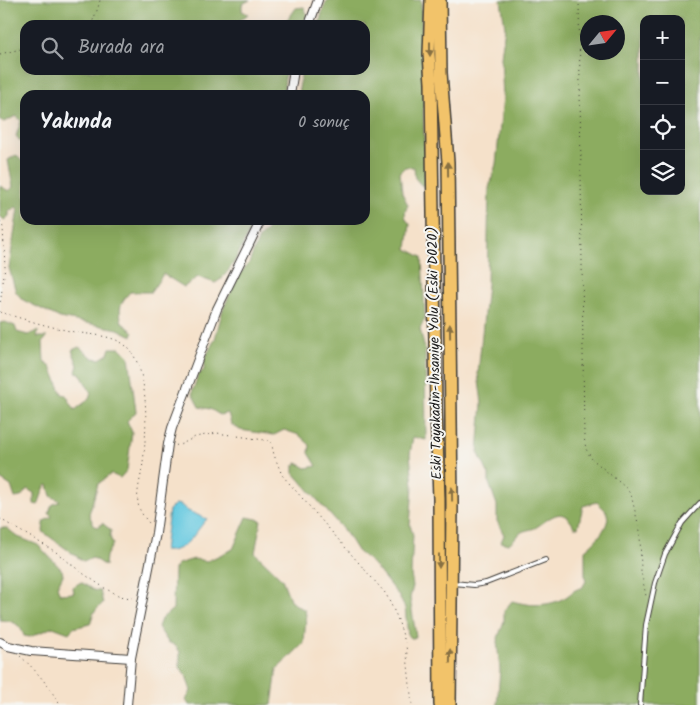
<!DOCTYPE html>
<html lang="tr">
<meta charset="utf-8">
<style>
body{margin:0;font-family:Kalam,sans-serif;background:#242831;color:#f1f3f6}
.controls{position:absolute;right:15px;top:15px;display:grid;overflow:hidden;border-radius:10px;box-shadow:0 5px 20px #0002}
.controls button{width:45px;height:45px;display:grid;place-items:center;padding:0;border:0;border-bottom:1px solid #363941;background:#171b24;color:#f1f3f6;font:25px sans-serif}
.compass{position:absolute;left:580px;top:15px;width:45px;height:45px;border-radius:50%;background:#171b24;box-shadow:0 5px 20px #0002;rotate:61deg}
.list{margin:0;padding:0;list-style:none}
h2{display:flex;justify-content:space-between;align-items:center;height:65px;margin:0;padding:0 20px;font-size:21px}
h2 small{font-size:16px;font-weight:400;color:#9ea1a6}
.icon{flex:none;width:28px;height:28px;fill:none;stroke:currentColor;stroke-width:2;stroke-linecap:round;stroke-linejoin:round}
.map{position:relative;flex:none;width:700px;height:705px;overflow:hidden}
.search{position:absolute;background:#171b24;box-shadow:0 5px 20px #0002;left:20px;top:20px;width:350px;height:55px;display:flex;align-items:center;gap:12px;box-sizing:border-box;padding:0 18px;border-radius:15px;color:#9ea1a6;font-size:19px}
.panel{position:absolute;background:#171b24;box-shadow:0 5px 20px #0002;left:20px;top:90px;width:350px;height:135px;border-radius:15px}
.map>svg:first-child{display:block}
.forest{fill:#8cac60;stroke:#54643e;fill-rule:evenodd}
.water{fill:#61c7df;stroke:#3e727e}
.lines{fill:none;stroke-linecap:round;stroke-linejoin:round}
.lane-casing{stroke:#3d3a36;stroke-width:6}
.street-casing{stroke:#3d3a36;stroke-width:10}
.primary-casing{stroke:#3d3a36;stroke-width:14}
.path{stroke:#3d3a36;stroke-width:1;stroke-dasharray:1 4;stroke-linecap:butt}
.lane{stroke:#fff;stroke-width:4}
.street{stroke:#fff;stroke-width:8}
.primary{stroke:#f2c36a;stroke-width:11}
.oneway{fill:#877043}
.labels{text-anchor:middle;dominant-baseline:central;stroke-width:4;stroke-linejoin:round;paint-order:stroke}
.street-label{font-size:14px;fill:#1c1c1c;stroke:#f6f6f2}
</style>
<div class="map">
<svg width="700" height="705" viewBox="0 0 700 705">
<rect width="100%" height="100%" fill="#f6f6f2"/>
<filter id="ink" filterUnits="userSpaceOnUse"><feTurbulence type="fractalNoise" baseFrequency=".02" numOctaves="2"/><feDisplacementMap in="SourceGraphic" scale="10" xChannelSelector="R" yChannelSelector="G"/><feConvolveMatrix kernelMatrix="1 2 1 2 8 2 1 2 1" color-interpolation-filters="sRGB"/></filter>
<filter id="wash" filterUnits="userSpaceOnUse"><feTurbulence type="fractalNoise" baseFrequency=".0096" numOctaves="4" result="noise"/><feDisplacementMap in="SourceGraphic" scale="20" xChannelSelector="R" yChannelSelector="G"/><feGaussianBlur stdDeviation="1.12" result="paint"/><feColorMatrix in="noise" values="0 0 0 0 0 0 0 0 0 0 0 0 0 0 0 0 0 1.4 0 .05"/><feComposite in="paint" operator="in"/></filter>
<g filter="url(#wash)">
<rect width="100%" height="100%" fill="#f5e1ca"/>
<g class="forest">
<polygon points="0,0 250,0 242,4 242,11 248,14 239,21 238,25 25,25 25,70 286,70 283,95 25,95 25,143 22,143 16,136 21,121 16,116 4,122 0,120"/>
<path d="M 327,0 L 421,0 L 425,185 L 422,186 L 415,178 L 414,167 L 405,167 L 400,172 L 402,193 L 408,205 C 404,212 404,219 410,224 L 407,249 L 422,257 L 425,318 L 420,329 L 425,350 L 426,440 L 413,437 L 410,454 L 413,486 L 410,525 L 413,535 L 411,574 L 413,586 L 410,598 L 416,636 L 414,639 L 408,636 L 405,608 L 398,595 L 372,563 L 357,551 L 346,533 L 294,473 L 294,465 L 298,463 L 306,468 L 317,466 L 309,453 L 310,445 L 299,435 L 284,430 L 274,435 L 240,430 L 231,424 L 228,413 L 220,415 L 210,409 L 199,407 L 192,393 L 198,375 L 204,370 L 204,360 L 215,339 L 223,309 L 239,275 L 249,263 L 259,238 L 268,229 L 269,220 L 365,220 L 365,95 L 298,95 L 302,70 L 365,70 L 365,25 L 319,25 L 322,12 Z"/>
<path d="M 501,0 L 700,0 L 700,705 L 497,705 L 500,670 L 497,641 L 504,621 L 504,611 L 512,601 C 530,606 549,607 566,597 C 572,593 574,589 582,588 L 586,581 L 585,577 L 585,550 C 594,543 611,526 607,514 C 606,509 600,506 597,502 L 583,506 L 578,527 L 574,527 C 562,503 550,519 535,528 C 530,530 524,530 520,533 C 515,537 513,542 508,544 L 501,542 L 504,535 L 497,521 L 497,505 L 489,483 L 489,475 L 478,452 L 482,403 L 478,374 L 487,284 L 489,188 L 496,164 L 503,97 L 501,57 L 505,27 ZM 644,19 L 681,19 L 681,191 L 644,191 ZM 588,22 L 618,22 L 618,52 L 588,52 Z"/>
<polygon points="304,7 307,14 304,25 279,25 289,18 296,8"/>
<path d="M 16,155 L 25,164 L 25,220 L 254,220 C 246,237 232,275 215,283 L 198,277 L 184,287 L 163,274 L 151,292 L 130,292 C 120,303 118,308 122,323 L 134,332 L 132,336 L 118,329 L 60,318 L 23,300 L 16,292 L 9,268 L 18,209 L 16,207 L 9,211 L 9,216 L 4,220 L 0,216 L 0,186 L 9,191 L 13,187 L 8,160 Z"/>
<polygon points="5,322 15,326 17,332 28,335 38,331 37,337 47,337 43,342 44,362 51,367 62,394 66,395 75,410 89,399 91,393 80,373 76,372 78,365 72,350 79,347 93,358 100,359 108,354 110,348 121,348 129,356 136,412 127,421 132,432 127,470 120,478 111,474 98,484 89,514 94,526 99,527 102,523 111,530 110,537 113,544 106,556 105,566 93,558 83,561 43,532 44,521 52,517 49,513 52,505 60,501 51,496 48,485 45,486 38,505 34,504 34,493 27,489 21,497 15,498 11,486 0,479 0,323"/>
<polygon points="247,517 261,520 255,553 282,579 291,602 305,610 306,616 304,643 277,669 272,705 189,705 186,700 191,691 186,675 180,668 180,652 176,646 168,642 158,627 161,619 173,609 174,569 178,564 194,559 207,561 233,549"/>
<path d="M 0,528 L 7,528 L 18,537 L 38,545 L 62,570 L 63,575 L 57,587 L 60,594 L 74,593 L 73,587 L 81,582 L 93,590 L 100,591 L 103,603 L 94,612 L 90,624 L 73,628 L 69,633 L 53,627 L 30,637 L 24,636 C 20,623 13,621 0,620 Z"/>
</g>
<path class="water" d="M 175,504 L 181,505 L 188,511 L 207,519 C 194,533 186,553 164,551 L 169,510 Z"/>
</g>
<g filter="url(#ink)">
<g class="lines">
<defs>
<g id="lane">
<polyline points="453,583 474,585 486,583 545,560"/>
<polyline points="640,705 646,625 655,583 665,554 682,523 700,503"/>
</g>
<g id="street">
<polyline points="309,25 318,0"/>
<polyline points="290,95 294,70"/>
<polyline points="0,642 8,646 31,651 131,658"/>
<polyline points="127,705 131,658 156,533 168,444 172,428 217,309 261,220"/>
</g>
<g id="primary">
<polyline points="431,0 429,54 431,83 436,407 439,499 440,705"/>
<polyline points="440,0 441,73 448,162 452,504 450,705"/>
</g>
</defs>
<use href="#lane" class="lane-casing"/>
<use href="#street" class="street-casing"/>
<use href="#primary" class="primary-casing"/>
<g class="path">
<polyline points="579,0 584,437 586,449 591,458 626,488 631,495 640,531 641,571 646,596"/>
<polyline points="91,25 98,8 100,0"/>
<polyline points="0,54 25,48"/>
<polyline points="0,222 3,227 5,267 0,305"/>
<path d="M 0,312 C 23,319 46,326 70,331 C 86,335 107,334 122,343 C 151,361 147,431 143,462 C 142,475 136,490 138,503 C 139,511 144,517 149,523"/>
<polyline points="176,445 178,446 195,437 217,433 271,441 274,455 282,475 386,594 397,617 406,645 412,705"/>
<polyline points="0,519 56,552 81,572 106,589 120,596 136,599"/>
<path d="M 20,656 C 37,671 49,686 60,705"/>
</g>
<use href="#lane" class="lane"/>
<use href="#street" class="street"/>
<use href="#primary" class="primary"/>
</g>
<defs><path id="oneway-solid" d="M-6-.8H1V-3.2L6.5 0L1 3.2V.8H-6Z" transform="scale(1.25)"/></defs>
<g class="oneway">
<use href="#oneway-solid" transform="translate(430 49) rotate(90)"/>
<use href="#oneway-solid" transform="translate(448 169) rotate(-91)"/>
<use href="#oneway-solid" transform="translate(450 331) rotate(-91)"/>
<use href="#oneway-solid" transform="translate(452 494) rotate(-91)"/>
<use href="#oneway-solid" transform="translate(439 561) rotate(90)"/>
<use href="#oneway-solid" transform="translate(450 656) rotate(-89)"/>
</g>
</g>
<g class="labels">
<g class="street-label">
<text transform="translate(435 353) rotate(-91)">Eski Tayakadın-İhsaniye Yolu (Eski D020)</text>
</g>
</g>
</svg>
<div class="controls">
<button>+</button>
<button>−</button>
<button><svg class="icon" aria-label="locate" viewBox="0 0 24 24"><circle cx="12" cy="12" r="6"/><path d="M12 2v4M12 18v4M2 12h4M18 12h4"/></svg></button>
<button><svg class="icon" aria-label="layers" viewBox="0 0 24 24"><path d="M12 4l9 5-9 5-9-5zM3 14l9 5 9-5"/></svg></button>
</div>
<svg class="compass" viewBox="-18 -18 36 36"><path d="M0-13l5 13h-10z" fill="#e53935"/><path d="M0 13l5-13h-10z" fill="#9ea1a6"/></svg>
<div class="search"><svg class="icon" aria-label="search" viewBox="0 0 24 24"><circle cx="10" cy="10" r="6"/><path d="M15 15l6 6"/></svg>Burada ara</div>
<section class="panel">
<h2>Yakında<small>0 sonuç</small></h2>
<ul class="list">
</ul>
</section>
</div>
